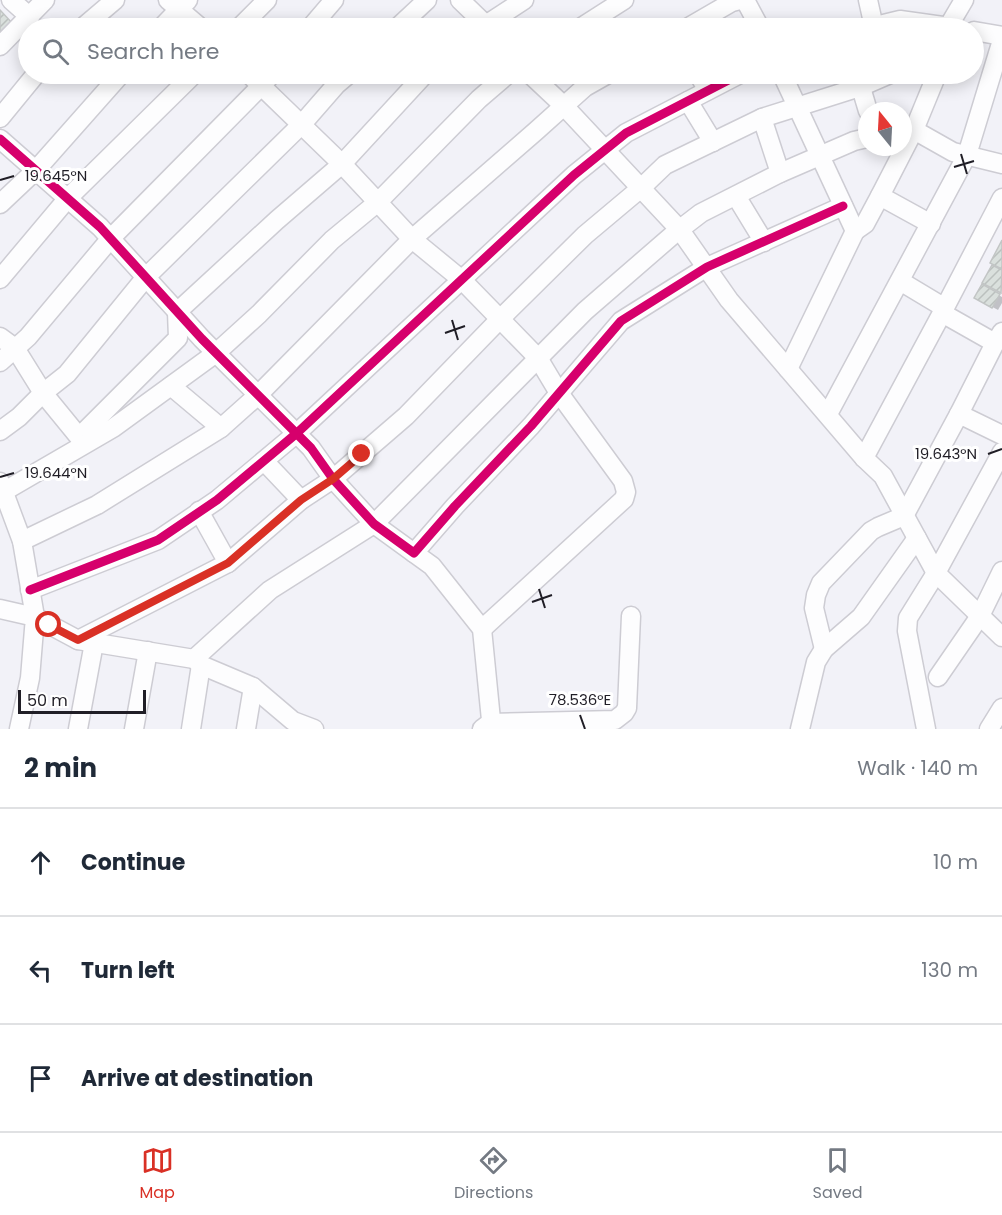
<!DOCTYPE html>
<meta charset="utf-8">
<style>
body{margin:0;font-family:Poppins,sans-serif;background:#f2f2f3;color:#1f2937}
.compass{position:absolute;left:858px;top:102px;width:54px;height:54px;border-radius:50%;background:#fff;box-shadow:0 3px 15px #0003;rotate:342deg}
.scale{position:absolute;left:18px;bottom:15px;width:128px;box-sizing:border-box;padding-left:6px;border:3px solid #201e26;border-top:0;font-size:16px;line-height:21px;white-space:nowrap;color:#201e26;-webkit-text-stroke:4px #fff;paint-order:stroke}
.stop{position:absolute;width:18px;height:18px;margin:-14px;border:4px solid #d93025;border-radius:50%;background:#fff}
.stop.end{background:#d93025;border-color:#fff;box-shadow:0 2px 6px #0008}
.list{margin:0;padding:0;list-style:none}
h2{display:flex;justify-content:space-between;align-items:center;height:78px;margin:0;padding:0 24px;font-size:26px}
h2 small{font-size:20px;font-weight:400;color:#747a83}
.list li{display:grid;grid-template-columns:39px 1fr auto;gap:18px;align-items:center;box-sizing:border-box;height:108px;padding:0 24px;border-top:2px solid #e0e1e3}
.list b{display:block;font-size:22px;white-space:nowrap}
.list em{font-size:20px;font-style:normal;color:#747a83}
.icon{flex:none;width:33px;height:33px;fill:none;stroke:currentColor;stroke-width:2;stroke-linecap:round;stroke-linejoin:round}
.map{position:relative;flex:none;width:1002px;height:729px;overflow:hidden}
.search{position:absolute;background:#fff;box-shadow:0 3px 15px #0003;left:18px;right:18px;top:18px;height:66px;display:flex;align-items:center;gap:15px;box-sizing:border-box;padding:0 21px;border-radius:33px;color:#747a83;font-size:22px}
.sheet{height:402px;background:#fff}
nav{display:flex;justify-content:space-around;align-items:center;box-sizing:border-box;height:84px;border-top:2px solid #e0e1e3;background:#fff;font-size:16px;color:#747a83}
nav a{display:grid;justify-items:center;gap:3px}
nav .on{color:#d93025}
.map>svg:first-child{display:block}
.shadow{fill:#0003}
.building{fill:url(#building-hatch);stroke:#c2c5c5;stroke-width:1.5}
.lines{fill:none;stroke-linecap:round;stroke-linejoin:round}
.minor-casing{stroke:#cdccd3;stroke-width:21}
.minor{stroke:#fdfdfe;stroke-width:18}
.cycleway-casing{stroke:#fff;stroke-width:13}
.cycleway{stroke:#d6006c;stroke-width:9}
.route{stroke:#d93025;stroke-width:8}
.ticks{fill:none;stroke:#201e26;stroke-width:2}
.ticks-label{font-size:15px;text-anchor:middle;fill:#201e26;stroke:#fff;stroke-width:6;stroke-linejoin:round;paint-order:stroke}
</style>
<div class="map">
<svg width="1002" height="729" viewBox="0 0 1002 729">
<defs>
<pattern id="building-hatch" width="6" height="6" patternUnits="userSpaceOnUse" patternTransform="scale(1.5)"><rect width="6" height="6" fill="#dae0dd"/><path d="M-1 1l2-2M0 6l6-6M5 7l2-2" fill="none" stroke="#bbc0be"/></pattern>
</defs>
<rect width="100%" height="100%" fill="#f2f2f8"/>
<polygon class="shadow" points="982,286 1002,297 1002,303 998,310 976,298"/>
<g class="building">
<polygon points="0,10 13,24 0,37"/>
<polygon points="1002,240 1002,269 990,263"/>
<polygon points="992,265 1002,270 1001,293 982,283"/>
<polygon points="982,284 1000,294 992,308 974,298"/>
</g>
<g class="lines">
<defs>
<g id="minor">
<polyline points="11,0 30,17"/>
<polyline points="168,0 201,28"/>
<polyline points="460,0 489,28"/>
<polyline points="745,0 760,28"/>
<polyline points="868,0 874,27"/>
<polyline points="948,27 964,0"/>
<polyline points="82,28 115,0"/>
<polyline points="161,28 188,0"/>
<polyline points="239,28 267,0"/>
<polyline points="310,28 334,0"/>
<polyline points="397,28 427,0"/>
<polyline points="481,28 524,0"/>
<polyline points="580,28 624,0"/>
<polyline points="687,28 732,2 740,0"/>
<polyline points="867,28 900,20 957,28"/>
<polyline points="974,31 1002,36"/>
<polyline points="0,46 45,0"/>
<polyline points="249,74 342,164 412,239 462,280 538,358 559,393 623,481 626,492 624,499 482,629"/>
<polyline points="530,74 564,106 680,230 729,300 864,458 883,476 936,573 1002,637"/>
<polyline points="698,74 708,90"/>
<polyline points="782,74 855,231 788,369"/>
<polyline points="857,74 868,111"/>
<polyline points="688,101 713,142"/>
<polyline points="0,118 36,74"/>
<polyline points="762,118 780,173"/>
<polyline points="905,132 914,130 953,152 1002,164"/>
<polyline points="0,139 100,227 202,339 311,448 333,479 374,524 414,553 455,506 531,426 621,321 707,267 843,206"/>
<polyline points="736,196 764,242"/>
<polyline points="880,196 931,224"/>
<polyline points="0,204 36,170 121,74"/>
<polyline points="855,231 865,224 880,196 914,130 937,74"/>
<polyline points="0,279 68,198 194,74"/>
<polyline points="900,281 945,308"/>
<polyline points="942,313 995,343"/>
<polyline points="0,337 15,348 43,393 79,437 178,338 177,312 277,220 342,164 425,74"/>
<polyline points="0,362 28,337 111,238 262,85 272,74"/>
<polyline points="171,386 221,428"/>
<polyline points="828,414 967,155 1002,40"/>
<polyline points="959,414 1002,435"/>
<polyline points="0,431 19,417 43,393 67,374 146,277 302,124 336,85 349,74"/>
<polyline points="864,458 942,313 1002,198"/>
<polyline points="264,461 301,500"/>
<polyline points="0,482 22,541 35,617 78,640 194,659 201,665 253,687 293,721 314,729"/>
<polyline points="3,492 113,428 216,353 259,314 332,240 378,202 479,99 508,74"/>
<polyline points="22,541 97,505 221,428 258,395 412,239 536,131 585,87 608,74"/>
<polyline points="414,553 432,566 482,629 491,720 490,723 482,729"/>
<polyline points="228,563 301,500 333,479 406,416 499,320 585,235 641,188 665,165 762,118 860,87 890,74"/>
<polyline points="30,590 158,540 217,500 297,433 574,175 626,133 740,74"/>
<polyline points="0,609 35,617 30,678 19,729"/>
<polyline points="78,640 228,563 199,511"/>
<polyline points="824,649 814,608 816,595 821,583 871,531 878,527 904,516 959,414 995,343 1002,332"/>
<polyline points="194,659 270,590 374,524 585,311 675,233 701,213 780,173 854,141 867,138"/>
<polyline points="938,677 980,616 1002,571"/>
<polyline points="490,723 615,720 624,713 627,708 631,616"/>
<polyline points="78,729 94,643"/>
<polyline points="134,729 148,651"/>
<polyline points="191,729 201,665"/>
<polyline points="246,729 253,687"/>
<polyline points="800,729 816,662 824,649 861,617 917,538"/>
<polyline points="926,729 907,631 908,618 936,573 1002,452"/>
<polyline points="989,729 1002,708"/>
</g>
</defs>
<use href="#minor" class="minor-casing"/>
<use href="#minor" class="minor"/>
<defs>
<g id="cycleway">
<polyline points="0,139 100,227 202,339 311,448 333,479 374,524 414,553 455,506 531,426 621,321 707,267 843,206"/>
<polyline points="30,590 158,540 217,500 297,433 574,175 626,133 740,74"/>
</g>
</defs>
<use href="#cycleway" class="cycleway-casing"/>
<use href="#cycleway" class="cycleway"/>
</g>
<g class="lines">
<polyline class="route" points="49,625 78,640 228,563 301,500 333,479 362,454"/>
</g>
<path class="ticks" d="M 961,154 L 967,174M 954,167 L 974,161M 0,180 L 14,176M 452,320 L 458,340M 445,333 L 465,326M 988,454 L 1002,449M 0,477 L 14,473M 539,589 L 545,608M 532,602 L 552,595M 580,715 L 585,729"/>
<g class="ticks-label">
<text x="56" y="181">19.645°N</text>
<text x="946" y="459">19.643°N</text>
<text x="56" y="478">19.644°N</text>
<text x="580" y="705">78.536°E</text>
</g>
</svg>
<svg class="compass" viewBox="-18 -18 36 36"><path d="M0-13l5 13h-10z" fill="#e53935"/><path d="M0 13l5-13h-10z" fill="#747a83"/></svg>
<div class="scale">50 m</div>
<div class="stop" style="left:49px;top:625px"></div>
<div class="stop end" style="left:362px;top:454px"></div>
<div class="search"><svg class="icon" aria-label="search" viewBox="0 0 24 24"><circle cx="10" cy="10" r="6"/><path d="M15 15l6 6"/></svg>Search here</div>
</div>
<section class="sheet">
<h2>2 min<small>Walk · 140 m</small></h2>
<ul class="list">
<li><svg class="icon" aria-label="ahead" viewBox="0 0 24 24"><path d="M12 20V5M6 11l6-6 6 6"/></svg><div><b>Continue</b></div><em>10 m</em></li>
<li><svg class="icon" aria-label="left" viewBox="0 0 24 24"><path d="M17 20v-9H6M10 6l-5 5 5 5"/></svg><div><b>Turn left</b></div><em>130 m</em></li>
<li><svg class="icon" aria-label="arrive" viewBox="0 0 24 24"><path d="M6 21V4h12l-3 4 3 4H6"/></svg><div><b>Arrive at destination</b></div></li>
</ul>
</section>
<nav>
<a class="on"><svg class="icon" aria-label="map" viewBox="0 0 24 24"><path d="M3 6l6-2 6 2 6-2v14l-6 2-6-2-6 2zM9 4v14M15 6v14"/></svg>Map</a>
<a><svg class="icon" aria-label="directions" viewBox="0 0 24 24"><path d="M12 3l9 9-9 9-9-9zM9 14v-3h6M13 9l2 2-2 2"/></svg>Directions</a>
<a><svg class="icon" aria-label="saved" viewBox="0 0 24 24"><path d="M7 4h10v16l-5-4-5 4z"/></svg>Saved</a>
</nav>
